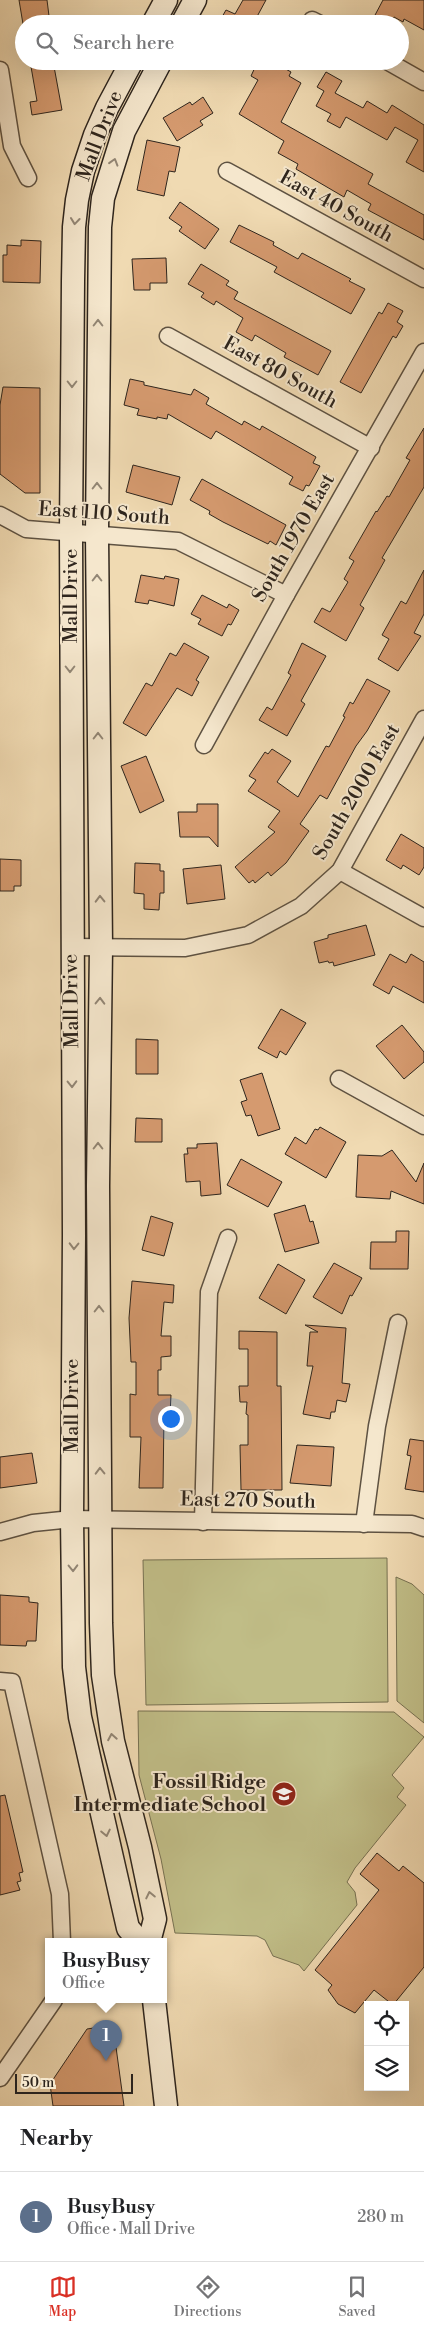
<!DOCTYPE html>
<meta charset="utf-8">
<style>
body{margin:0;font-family:"Libre Bodoni",serif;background:#f2f2f2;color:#202124}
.controls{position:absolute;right:15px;bottom:15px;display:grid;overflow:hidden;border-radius:0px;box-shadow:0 5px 20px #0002}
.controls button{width:45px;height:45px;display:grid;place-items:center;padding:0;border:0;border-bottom:1px solid #e0e0e0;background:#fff;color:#202124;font:25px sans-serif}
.scale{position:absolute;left:15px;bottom:12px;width:118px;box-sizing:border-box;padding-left:5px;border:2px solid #2e251d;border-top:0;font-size:14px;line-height:18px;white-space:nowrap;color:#2e251d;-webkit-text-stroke:4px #f5e7cd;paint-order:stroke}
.you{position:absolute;left:170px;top:1418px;width:18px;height:18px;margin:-12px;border:4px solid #fff;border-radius:50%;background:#1a73e8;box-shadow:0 0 0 8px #1a73e833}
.badge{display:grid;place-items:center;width:32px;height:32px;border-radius:50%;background:#d93025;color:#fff;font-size:16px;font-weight:700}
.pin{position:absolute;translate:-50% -41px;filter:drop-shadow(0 1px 2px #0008)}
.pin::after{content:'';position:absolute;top:26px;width:18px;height:15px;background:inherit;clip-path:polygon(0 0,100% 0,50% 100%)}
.popup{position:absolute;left:45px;top:1938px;width:122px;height:65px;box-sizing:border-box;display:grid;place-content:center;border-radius:0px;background:#fff;filter:drop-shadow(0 1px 4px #0005);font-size:16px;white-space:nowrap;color:#757577}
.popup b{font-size:19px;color:#202124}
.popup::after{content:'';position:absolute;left:50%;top:100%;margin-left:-10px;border:10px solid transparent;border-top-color:#fff}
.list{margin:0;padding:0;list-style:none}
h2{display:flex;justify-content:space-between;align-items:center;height:65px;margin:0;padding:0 20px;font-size:21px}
h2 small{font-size:16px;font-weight:400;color:#757577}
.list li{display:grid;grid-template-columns:32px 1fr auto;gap:15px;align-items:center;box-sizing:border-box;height:90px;padding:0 20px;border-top:1px solid #e0e0e0}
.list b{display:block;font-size:19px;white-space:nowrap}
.list p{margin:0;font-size:16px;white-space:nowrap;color:#757577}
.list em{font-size:16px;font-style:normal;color:#757577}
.icon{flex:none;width:28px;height:28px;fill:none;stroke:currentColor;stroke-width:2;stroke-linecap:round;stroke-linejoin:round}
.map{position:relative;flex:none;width:424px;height:2106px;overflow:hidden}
.search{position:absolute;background:#fff;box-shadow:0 5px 20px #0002;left:15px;right:15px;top:15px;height:55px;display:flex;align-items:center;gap:12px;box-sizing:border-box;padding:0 18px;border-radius:28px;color:#757577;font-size:19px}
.sheet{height:155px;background:#fff}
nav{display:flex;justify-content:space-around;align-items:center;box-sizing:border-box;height:70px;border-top:1px solid #e0e0e0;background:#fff;font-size:14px;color:#757577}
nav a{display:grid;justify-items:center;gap:2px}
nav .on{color:#d93025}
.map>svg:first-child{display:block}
.green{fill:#c0bd87;stroke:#777152}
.building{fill:#d59a6f;stroke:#2e251d}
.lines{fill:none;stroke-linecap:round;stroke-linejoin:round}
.minor-casing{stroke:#5e5242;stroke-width:19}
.secondary-casing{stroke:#2e251d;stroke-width:25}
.minor{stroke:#f5e7cd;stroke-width:16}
.secondary{stroke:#f5e7cd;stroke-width:22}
.oneway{stroke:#928675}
.labels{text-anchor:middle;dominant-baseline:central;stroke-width:4;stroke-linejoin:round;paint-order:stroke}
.street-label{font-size:20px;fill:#2e251d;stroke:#f5e7cd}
.poi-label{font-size:20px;font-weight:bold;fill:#2e251d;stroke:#f5e7cd;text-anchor:end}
</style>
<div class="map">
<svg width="424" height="2106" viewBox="0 0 424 2106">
<rect width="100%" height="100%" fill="#f0dab2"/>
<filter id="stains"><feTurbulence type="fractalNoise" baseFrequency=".004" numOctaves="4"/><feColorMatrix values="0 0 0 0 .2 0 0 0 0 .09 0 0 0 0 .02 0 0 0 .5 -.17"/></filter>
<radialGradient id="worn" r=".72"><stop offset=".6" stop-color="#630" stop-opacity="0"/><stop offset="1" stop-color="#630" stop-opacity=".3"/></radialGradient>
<g class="green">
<polygon points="387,1558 388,1702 146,1705 143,1560"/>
<polygon points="396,1577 412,1584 424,1595 424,1723 397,1701"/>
<polygon points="138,1711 394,1712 424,1737 392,1775 404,1788 397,1797 406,1805 355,1868 347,1882 355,1892 357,1905 304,1971 299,1965 273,1956 265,1940 257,1936 175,1933 161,1859 139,1775"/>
</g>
<g class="building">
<polygon points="19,0 47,0 50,24 23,24"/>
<polygon points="243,0 266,0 253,24 218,24 226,10 235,14"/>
<polygon points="383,0 424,0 424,30 404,19 403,22 394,17 391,24 387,24 374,17"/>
<polygon points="30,61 53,61 62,110 32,115 30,102 37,101"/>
<polygon points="258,61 273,66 275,63 291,72 289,76 301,83 281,122 373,174 368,184 424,215 424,240 368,210 371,204 347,190 344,197 296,169 298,164 278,153 284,141 239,114 258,80 251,76"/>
<polygon points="326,72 342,81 335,93 363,108 367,101 387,113 392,105 424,125 424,172 406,162 418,140 395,127 387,140 346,117 340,128 327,121 331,114 316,106 324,91 317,87"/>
<polygon points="203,97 213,113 200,121 203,125 177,141 163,118 190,102 192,105"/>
<polygon points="147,140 180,147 175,172 169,171 164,196 137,190"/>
<polygon points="180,202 219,229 205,249 179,231 182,227 169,218"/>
<polygon points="239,225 274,242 273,245 298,259 302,253 351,279 349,281 365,289 351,314 274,272 277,267 230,242"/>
<polygon points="21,240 41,241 40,283 3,282 3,255 7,255 7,245 21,246"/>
<polygon points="166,258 167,283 150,283 150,290 134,290 132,259"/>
<polygon points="201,264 229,281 226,285 238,292 234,299 331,351 318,375 284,357 286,353 255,335 252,341 236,332 243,318 216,301 214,305 201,297 204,293 188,284"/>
<polygon points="388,303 403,311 397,322 403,326 396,338 393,336 361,393 340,382 379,312 382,314"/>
<polygon points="130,379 144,382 144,385 191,395 194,389 209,398 206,404 242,425 244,421 260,430 262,426 316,457 313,463 320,466 309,486 306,485 303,491 289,484 293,477 216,431 211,439 168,414 167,419 157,417 157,419 137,415 139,409 124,405"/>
<polygon points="3,387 40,388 40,493 25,493 0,474 0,405"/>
<polygon points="424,428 424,487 382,558 385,560 360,605 364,608 346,641 314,622 322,608 330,612 348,582 344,579 354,561 349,558 376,511 377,512 387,496 389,497 410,460 406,458"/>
<polygon points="133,465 180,477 172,505 126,492"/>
<polygon points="202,479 286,525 276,545 270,541 268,544 223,522 209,514 210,511 190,500"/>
<polygon points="424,570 424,614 414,633 421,636 398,671 378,659 389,639 382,635 401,601 406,604"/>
<polygon points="141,575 164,579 165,576 179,579 174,606 149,600 148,604 135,602"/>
<polygon points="202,595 227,608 229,604 239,610 231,625 228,624 222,636 198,624 201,619 191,614"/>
<polygon points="184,643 209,657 196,680 199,682 192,696 177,688 146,736 123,723 146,683 152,686 170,653 176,656"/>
<polygon points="302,643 326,656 301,701 305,704 287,736 259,720 267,707 272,710 291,675 288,673"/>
<polygon points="367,679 390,691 367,731 356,746 327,799 320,795 300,824 309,831 286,863 271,876 268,872 255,883 253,880 249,883 235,867 275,832 268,827 280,811 248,791 256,780 249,776 265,752 268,754 272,749 291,761 277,782 298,797 326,746 329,747 345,717 343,716 350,702 353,704"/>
<polygon points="146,756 164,801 140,813 121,766"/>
<polygon points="197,804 218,804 218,847 209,837 180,837 178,812 197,812"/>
<polygon points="401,834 424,848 424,867 419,875 403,865 401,869 386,860"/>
<polygon points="0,859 21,860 21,886 14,886 14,891 0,891"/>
<polygon points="135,863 160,864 160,871 164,871 164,893 160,893 159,910 144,909 144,894 134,893"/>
<polygon points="221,865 225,899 187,904 183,869"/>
<polygon points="366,925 375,955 334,966 333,962 329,963 328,961 319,963 314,942 328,938 328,935"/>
<polygon points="390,954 406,963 411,954 424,962 424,1003 393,986 389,994 373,985"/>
<polygon points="281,1009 306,1023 286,1055 280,1051 277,1058 258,1048"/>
<polygon points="402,1025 424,1052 424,1062 404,1079 376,1046"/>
<polygon points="136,1039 158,1040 158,1074 136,1074"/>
<polygon points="262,1073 280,1129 258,1136 251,1115 246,1116 241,1102 247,1100 240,1080"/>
<polygon points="136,1118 162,1119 162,1142 135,1142"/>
<polygon points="320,1127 346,1142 326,1178 285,1154 295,1137 306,1144 315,1129 318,1130"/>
<polygon points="217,1143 221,1194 201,1196 200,1181 186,1182 184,1154 188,1154 187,1148 197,1148 197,1144"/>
<polygon points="392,1150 416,1182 424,1163 424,1204 391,1191 390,1199 356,1197 358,1155 382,1156"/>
<polygon points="241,1159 282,1182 268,1207 227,1185"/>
<polygon points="305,1205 310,1222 313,1221 319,1243 285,1252 274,1214"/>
<polygon points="151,1216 173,1223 164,1256 142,1250"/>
<polygon points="396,1231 409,1231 408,1269 370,1269 371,1242 396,1242"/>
<polygon points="334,1263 362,1278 352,1296 350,1295 342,1314 313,1297"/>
<polygon points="278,1264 305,1280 286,1314 259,1298"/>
<polygon points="132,1281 174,1285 173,1303 164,1302 161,1336 171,1336 171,1356 161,1357 161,1370 158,1370 158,1395 171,1395 170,1415 164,1415 163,1488 139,1488 141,1437 130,1437 130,1394 136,1395 136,1362 131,1362 129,1318"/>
<polygon points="305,1325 346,1328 342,1383 350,1384 346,1402 337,1400 335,1412 331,1412 330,1419 303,1414 313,1366 307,1366 310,1332 318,1332"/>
<polygon points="239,1331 277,1332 277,1386 281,1386 282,1490 241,1490 240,1445 248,1445 248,1415 246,1414 247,1402 240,1402 239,1386 248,1386 248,1349 239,1349"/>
<polygon points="410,1439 424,1441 424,1492 405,1489 411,1456 407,1455"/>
<polygon points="297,1445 334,1447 331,1486 290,1483"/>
<polygon points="32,1453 37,1483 0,1488 0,1457"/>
<polygon points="0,1595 29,1597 29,1602 38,1603 36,1641 27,1641 26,1646 0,1645"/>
<polygon points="5,1795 23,1872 19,1873 21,1881 17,1882 20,1890 0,1895 0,1796"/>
<polygon points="377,1853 399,1871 403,1866 424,1883 424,1967 393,2005 374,1990 355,2013 338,2004 328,1990 332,1985 315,1970 379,1890 360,1874"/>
<polygon points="113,2025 124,2106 53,2106 50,2084 87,2029"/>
</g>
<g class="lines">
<defs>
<g id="minor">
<polyline points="312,20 320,24"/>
<polyline points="387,61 424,82"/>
<polyline points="0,70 12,146 28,178"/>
<polyline points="227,171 424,279"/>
<polyline points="168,336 371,448"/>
<polyline points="0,515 26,529 178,541 286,595"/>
<polyline points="204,745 286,595 424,352"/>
<polyline points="340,871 424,918"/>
<polyline points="71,947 185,948 248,935 301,906 340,871 424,719"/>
<polyline points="339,1079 424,1126"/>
<polyline points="203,1522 209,1292 228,1238"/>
<polyline points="364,1524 377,1426 398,1323"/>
<polyline points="0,1532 33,1523 72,1519 412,1524 424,1528"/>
<polyline points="0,1681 12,1682 60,1894 62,1942"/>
<polyline points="0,2078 54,2000"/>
</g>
<g id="secondary">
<polyline points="153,24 166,0"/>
<polyline points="182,24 195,0"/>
<polyline points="132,61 107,108 95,135 83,171 77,200 74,227 73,281 71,532 74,1235 72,1519 74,1667 80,1717 128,1928 140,1942"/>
<polyline points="149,1942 155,1919 140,1847 113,1741 103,1675 101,1623 98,1186 101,947 97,534 100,227 103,198 124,131 161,61"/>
<polyline points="154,2000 166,2106"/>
</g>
</defs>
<use href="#minor" class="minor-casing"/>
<use href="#secondary" class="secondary-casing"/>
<use href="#minor" class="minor"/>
<use href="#secondary" class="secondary"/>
</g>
<defs><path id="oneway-chevron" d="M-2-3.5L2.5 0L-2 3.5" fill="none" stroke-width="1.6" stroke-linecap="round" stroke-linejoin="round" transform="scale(1.25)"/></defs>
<g class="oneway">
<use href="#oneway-chevron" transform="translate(114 162) rotate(-73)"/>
<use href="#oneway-chevron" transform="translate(75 221) rotate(96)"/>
<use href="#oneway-chevron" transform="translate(98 323) rotate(-90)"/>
<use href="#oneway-chevron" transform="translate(72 384) rotate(90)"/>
<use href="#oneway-chevron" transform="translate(97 486) rotate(-90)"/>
<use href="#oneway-chevron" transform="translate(97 578) rotate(-90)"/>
<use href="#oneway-chevron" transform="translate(70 669) rotate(90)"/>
<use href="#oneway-chevron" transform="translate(98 736) rotate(-90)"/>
<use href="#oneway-chevron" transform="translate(100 899) rotate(-91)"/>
<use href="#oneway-chevron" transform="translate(100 1001) rotate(-89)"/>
<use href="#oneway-chevron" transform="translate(72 1084) rotate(89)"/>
<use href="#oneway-chevron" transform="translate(98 1146) rotate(-90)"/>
<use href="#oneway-chevron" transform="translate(74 1246) rotate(91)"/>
<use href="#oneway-chevron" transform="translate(99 1309) rotate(-90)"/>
<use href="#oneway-chevron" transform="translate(100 1471) rotate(-91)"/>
<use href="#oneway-chevron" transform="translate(73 1568) rotate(89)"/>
<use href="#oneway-chevron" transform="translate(112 1737) rotate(-100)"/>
<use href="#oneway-chevron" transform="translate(106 1833) rotate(78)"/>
<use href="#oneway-chevron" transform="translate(150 1895) rotate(-102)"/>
</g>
<defs>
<symbol id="school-disc" viewBox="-11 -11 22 22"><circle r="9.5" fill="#8f2418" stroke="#f5e7cd"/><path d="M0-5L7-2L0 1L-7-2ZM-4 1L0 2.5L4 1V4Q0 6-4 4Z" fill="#fff"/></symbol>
</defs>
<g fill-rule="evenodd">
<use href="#school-disc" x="270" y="1780" width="28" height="28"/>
</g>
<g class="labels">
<g class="street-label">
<text transform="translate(100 136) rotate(-69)">Mall Drive</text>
<text transform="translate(336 207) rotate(29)">East 40 South</text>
<text transform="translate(280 373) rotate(29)">East 80 South</text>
<text transform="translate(104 514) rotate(4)">East 110 South</text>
<text transform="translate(294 538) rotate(-60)">South 1970 East</text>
<text transform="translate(71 596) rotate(-90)">Mall Drive</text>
<text transform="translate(357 792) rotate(-60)">South 2000 East</text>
<text transform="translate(72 1001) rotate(-91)">Mall Drive</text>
<text transform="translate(72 1406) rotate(-90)">Mall Drive</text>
<text transform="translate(248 1501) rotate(1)">East 270 South</text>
</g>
<g class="poi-label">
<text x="266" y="1782">Fossil Ridge<tspan x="266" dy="23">Intermediate School</tspan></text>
</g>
</g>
<rect width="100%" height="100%" filter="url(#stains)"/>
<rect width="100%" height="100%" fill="url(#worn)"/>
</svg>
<div class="controls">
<button><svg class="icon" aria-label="locate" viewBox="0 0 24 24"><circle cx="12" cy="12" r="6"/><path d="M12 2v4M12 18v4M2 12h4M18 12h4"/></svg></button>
<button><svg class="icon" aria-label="layers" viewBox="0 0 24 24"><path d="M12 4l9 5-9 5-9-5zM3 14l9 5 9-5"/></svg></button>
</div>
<div class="scale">50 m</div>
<div class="you"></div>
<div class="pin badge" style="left:106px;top:2061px;background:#5c6f8a">1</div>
<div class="popup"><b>BusyBusy</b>Office</div>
<div class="search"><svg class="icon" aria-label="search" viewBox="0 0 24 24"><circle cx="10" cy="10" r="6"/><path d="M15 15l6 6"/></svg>Search here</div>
</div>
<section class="sheet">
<h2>Nearby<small></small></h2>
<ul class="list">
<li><span class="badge" style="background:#5c6f8a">1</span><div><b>BusyBusy</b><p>Office · Mall Drive</p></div><em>280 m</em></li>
</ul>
</section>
<nav>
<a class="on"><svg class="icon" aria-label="map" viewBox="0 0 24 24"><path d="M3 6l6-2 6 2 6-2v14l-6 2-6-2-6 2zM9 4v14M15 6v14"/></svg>Map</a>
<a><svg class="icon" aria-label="directions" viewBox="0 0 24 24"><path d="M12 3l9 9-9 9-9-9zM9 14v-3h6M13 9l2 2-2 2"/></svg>Directions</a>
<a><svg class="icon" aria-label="saved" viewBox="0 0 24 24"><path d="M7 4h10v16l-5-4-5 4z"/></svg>Saved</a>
</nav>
